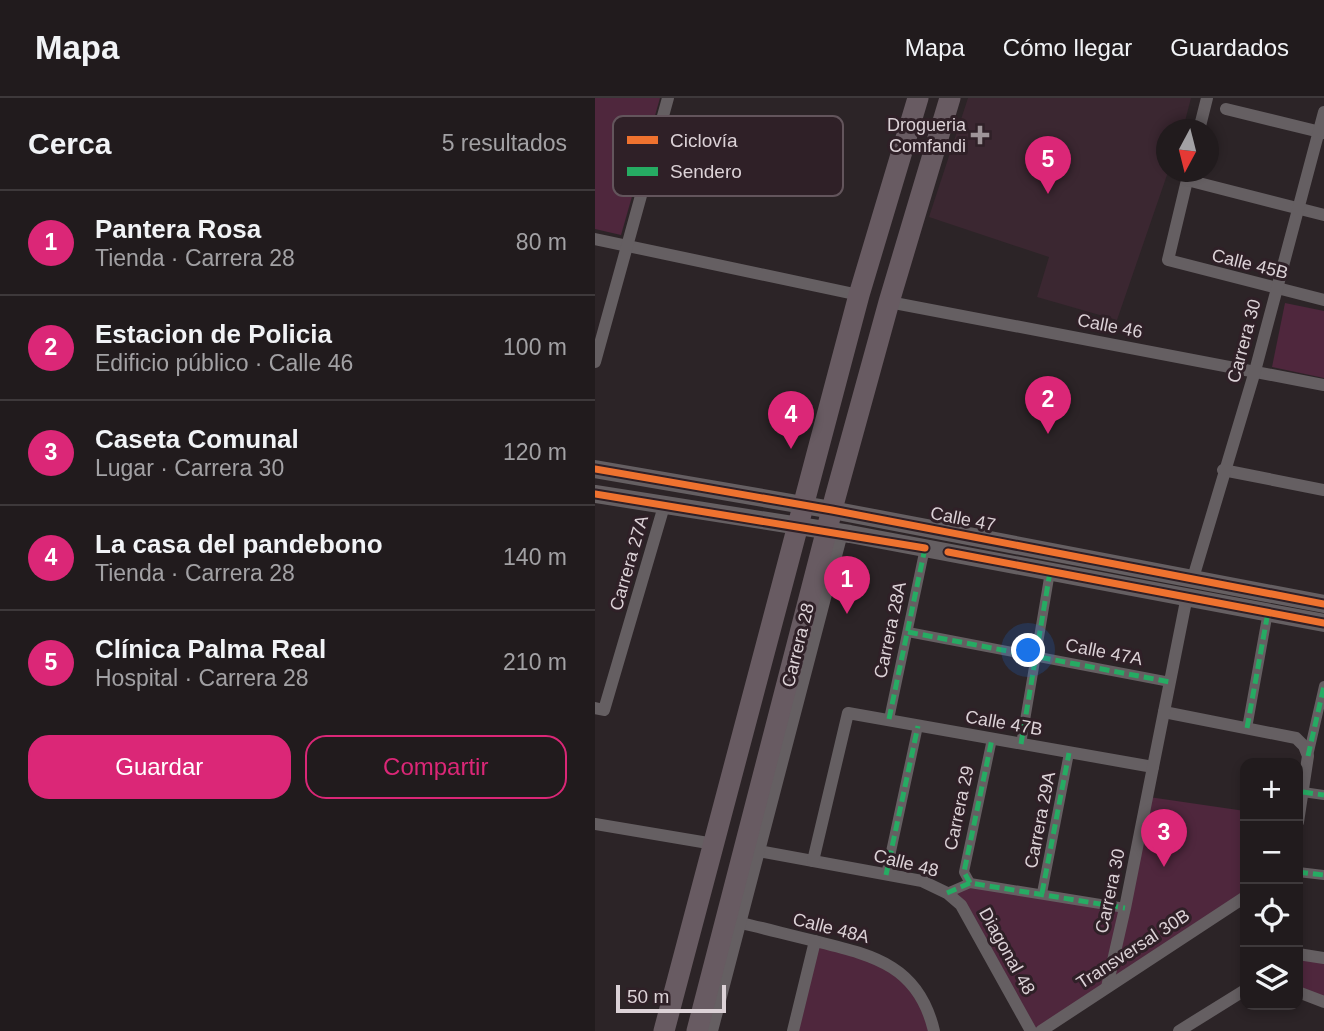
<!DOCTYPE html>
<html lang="es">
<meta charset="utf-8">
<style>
body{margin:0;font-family:Arial,sans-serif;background:#292426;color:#f1f3f6}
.controls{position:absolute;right:21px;bottom:21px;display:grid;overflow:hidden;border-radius:14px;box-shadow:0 4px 10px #0003}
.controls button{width:63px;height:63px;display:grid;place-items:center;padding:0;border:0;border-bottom:2px solid #3e393b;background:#211b1d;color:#f1f3f6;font:35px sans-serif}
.compass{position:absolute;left:561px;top:21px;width:63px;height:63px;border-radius:50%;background:#211b1d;box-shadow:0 4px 10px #0003;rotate:187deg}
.scale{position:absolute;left:21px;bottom:18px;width:110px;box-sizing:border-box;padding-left:7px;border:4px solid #dcd2d7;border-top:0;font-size:19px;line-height:24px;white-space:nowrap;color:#dcd2d7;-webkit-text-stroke:5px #2f2027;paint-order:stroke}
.you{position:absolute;left:434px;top:553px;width:24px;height:24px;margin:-18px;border:5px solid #fff;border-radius:50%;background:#1a73e8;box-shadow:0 0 0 10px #1a73e833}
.badge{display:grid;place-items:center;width:46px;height:46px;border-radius:50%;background:#db2777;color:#fff;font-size:23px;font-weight:700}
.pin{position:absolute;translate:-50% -58px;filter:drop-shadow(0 2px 4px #0008)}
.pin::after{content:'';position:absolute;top:37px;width:24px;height:21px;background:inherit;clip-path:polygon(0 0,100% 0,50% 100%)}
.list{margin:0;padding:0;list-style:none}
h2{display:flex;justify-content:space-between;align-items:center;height:91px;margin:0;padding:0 28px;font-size:30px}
h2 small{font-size:23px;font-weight:400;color:#a2a1a4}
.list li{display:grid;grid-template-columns:46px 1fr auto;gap:21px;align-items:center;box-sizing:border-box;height:105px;padding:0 28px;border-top:2px solid #3e393b}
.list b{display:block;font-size:26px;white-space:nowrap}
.list p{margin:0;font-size:23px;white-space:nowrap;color:#a2a1a4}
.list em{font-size:23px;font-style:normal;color:#a2a1a4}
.actions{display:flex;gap:14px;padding:21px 28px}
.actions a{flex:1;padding:16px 0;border:2px solid #db2777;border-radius:21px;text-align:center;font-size:24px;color:#db2777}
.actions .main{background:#db2777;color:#fff}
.icon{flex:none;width:38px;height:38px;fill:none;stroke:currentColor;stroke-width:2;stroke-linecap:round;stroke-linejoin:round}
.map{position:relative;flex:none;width:729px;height:933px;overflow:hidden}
header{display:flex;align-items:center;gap:42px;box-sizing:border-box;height:98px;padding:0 35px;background:#211b1d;border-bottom:2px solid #3e393b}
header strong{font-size:33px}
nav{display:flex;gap:38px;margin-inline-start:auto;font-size:24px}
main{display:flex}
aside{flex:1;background:#211b1d}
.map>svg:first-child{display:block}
.built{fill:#3b2731}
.green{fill:#4f273d}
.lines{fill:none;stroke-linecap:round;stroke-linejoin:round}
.pedestrian{stroke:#655f62;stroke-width:10}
.minor{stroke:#655f62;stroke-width:12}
.secondary{stroke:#655f62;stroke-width:18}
.primary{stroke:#685b62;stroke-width:21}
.quiet{stroke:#26ab63;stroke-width:5;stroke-dasharray:10 5;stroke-linecap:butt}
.cycleway-casing{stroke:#2f2027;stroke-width:11}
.cycleway{stroke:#ef722f;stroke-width:7}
.poi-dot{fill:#9e9599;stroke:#2f2027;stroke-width:2.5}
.labels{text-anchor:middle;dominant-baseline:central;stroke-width:6;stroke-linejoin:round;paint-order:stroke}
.poi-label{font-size:18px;fill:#dcd2d7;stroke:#2f2027;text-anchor:end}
.street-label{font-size:18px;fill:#dcd2d7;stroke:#2f2027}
.key{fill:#2f2027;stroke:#63555c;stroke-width:2}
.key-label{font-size:19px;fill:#dcd2d7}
</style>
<header>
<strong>Mapa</strong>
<nav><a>Mapa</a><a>Cómo llegar</a><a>Guardados</a></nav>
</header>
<main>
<aside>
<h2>Cerca<small>5 resultados</small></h2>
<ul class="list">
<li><span class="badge">1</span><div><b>Pantera Rosa</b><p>Tienda · Carrera 28</p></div><em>80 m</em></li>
<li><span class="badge">2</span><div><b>Estacion de Policia</b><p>Edificio público · Calle 46</p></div><em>100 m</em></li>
<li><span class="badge">3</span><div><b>Caseta Comunal</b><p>Lugar · Carrera 30</p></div><em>120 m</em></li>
<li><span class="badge">4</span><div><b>La casa del pandebono</b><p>Tienda · Carrera 28</p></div><em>140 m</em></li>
<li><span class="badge">5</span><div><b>Clínica Palma Real</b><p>Hospital · Carrera 28</p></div><em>210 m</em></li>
</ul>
<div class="actions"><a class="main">Guardar</a><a>Compartir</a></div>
</aside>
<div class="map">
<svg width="729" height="933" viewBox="0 0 729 933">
<rect width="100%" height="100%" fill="#2c2427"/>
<polygon class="built" points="373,0 596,0 588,31 572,32 572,74 573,74 522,222 442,199 454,159 334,119"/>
<g class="green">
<polygon points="0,0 65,0 26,137 0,131"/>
<polygon points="690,205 729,213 729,280 677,269"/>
<polygon points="554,699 650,713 650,798 514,886"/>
<polygon points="376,787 528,811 511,888 441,933 357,794"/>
<polygon points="220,843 270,855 322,891 339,933 198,933"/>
<polygon points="703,856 729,860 729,906 703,898"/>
</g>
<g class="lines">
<g class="pedestrian">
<polyline points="313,534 575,584"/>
<polyline points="294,621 330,450"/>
<polyline points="652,630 673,514"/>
<polyline points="426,646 455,474"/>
<polyline points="713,658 729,588"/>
<polyline points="708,694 729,697"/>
<polyline points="703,774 729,777"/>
<polyline points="291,777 323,628"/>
<polyline points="375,785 369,774 397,641"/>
<polyline points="352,795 375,785 530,810"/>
<polyline points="447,795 474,655"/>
</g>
<g class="minor">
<polyline points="631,11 729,35"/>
<polyline points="604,32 612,0"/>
<polyline points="594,74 573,162 729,202"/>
<polyline points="592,82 729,117"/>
<polyline points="0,141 264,197"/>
<polyline points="294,204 729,287"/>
<polyline points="0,264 73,0"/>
<polyline points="628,372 729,392"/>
<polyline points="598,480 660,273 729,14"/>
<polyline points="0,610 9,612 69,408"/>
<polyline points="569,614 701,640 709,648 713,658 703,724"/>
<polyline points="0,726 119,746"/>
<polyline points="164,753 327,783 352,795 366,807 436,933"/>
<polyline points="218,763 253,615 558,669"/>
<path d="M 146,825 C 172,831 198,838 224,844 C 281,858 324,869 339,933"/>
<polyline points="703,856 729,860"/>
<polyline points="512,889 530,810 592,498"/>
<polyline points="703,894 729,904"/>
<polyline points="117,933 247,435"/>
<polyline points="198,933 220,843"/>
<polyline points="446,933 650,799"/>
<polyline points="584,933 650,892"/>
</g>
<g class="secondary">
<polyline points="0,371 237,412 729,506"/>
<polyline points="0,396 255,436 729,525"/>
</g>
<g class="primary">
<polyline points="69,933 264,197 323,0"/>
<polyline points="102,933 240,400 294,204 355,0"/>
</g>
<g class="quiet">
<polyline points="313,534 575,584"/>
<polyline points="294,621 330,450"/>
<polyline points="652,630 673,514"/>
<polyline points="426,646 455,474"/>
<polyline points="713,658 729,588"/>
<polyline points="708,694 729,697"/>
<polyline points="703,774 729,777"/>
<polyline points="291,777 323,628"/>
<polyline points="375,785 369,774 397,641"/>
<polyline points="352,795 375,785 530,810"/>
<polyline points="447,795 474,655"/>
</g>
<defs>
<g id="cycleway">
<polyline points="0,371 237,412 729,506"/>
<polyline points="0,396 330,450"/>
<polyline points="353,454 729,525"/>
</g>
</defs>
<use href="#cycleway" class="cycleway-casing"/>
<use href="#cycleway" class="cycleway"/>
</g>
<path class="poi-dot" d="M381.5 26.5h7v7h7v7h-7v7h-7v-7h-7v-7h7z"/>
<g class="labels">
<g class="poi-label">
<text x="371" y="27">Drogueria<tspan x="371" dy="21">Comfandi</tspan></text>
</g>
<g class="street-label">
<text transform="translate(655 166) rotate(14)">Calle 45B</text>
<text transform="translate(515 228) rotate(11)">Calle 46</text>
<text transform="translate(649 243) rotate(-75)">Carrera 30</text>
<text transform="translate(368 421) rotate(11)">Calle 47</text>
<text transform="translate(34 465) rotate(-74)">Carrera 27A</text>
<text transform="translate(295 532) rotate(-78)">Carrera 28A</text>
<text transform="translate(203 547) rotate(-76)">Carrera 28</text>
<text transform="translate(509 554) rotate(11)">Calle 47A</text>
<text transform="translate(409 625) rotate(10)">Calle 47B</text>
<text transform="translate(364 710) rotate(-78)">Carrera 29</text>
<text transform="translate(445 722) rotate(-79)">Carrera 29A</text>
<text transform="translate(311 765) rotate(14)">Calle 48</text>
<text transform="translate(515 793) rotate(-78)">Carrera 30</text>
<text transform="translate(236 830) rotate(14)">Calle 48A</text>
<text transform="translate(538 851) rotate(-33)">Transversal 30B</text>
<text transform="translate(412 853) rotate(61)">Diagonal 48</text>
</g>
</g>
<rect x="18" y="18" width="230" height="80" rx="10" class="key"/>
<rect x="32" y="38" width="31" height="8" fill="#ef722f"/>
<rect x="32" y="69" width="31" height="9" fill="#26ab63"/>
<g class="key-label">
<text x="75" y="49">Ciclovía</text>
<text x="75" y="80">Sendero</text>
</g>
</svg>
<div class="controls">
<button>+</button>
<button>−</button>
<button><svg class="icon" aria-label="locate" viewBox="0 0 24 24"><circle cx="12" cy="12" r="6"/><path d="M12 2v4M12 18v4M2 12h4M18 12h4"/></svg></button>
<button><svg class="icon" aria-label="layers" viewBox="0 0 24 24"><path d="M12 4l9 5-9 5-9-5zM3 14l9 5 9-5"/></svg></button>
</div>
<svg class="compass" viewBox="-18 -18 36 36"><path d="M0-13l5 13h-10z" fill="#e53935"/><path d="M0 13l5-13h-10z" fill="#a2a1a4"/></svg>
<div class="scale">50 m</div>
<div class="you"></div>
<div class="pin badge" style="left:252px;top:516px">1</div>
<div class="pin badge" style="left:453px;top:336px">2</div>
<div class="pin badge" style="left:569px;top:769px">3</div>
<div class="pin badge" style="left:196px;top:351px">4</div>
<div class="pin badge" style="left:453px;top:96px">5</div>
</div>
</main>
